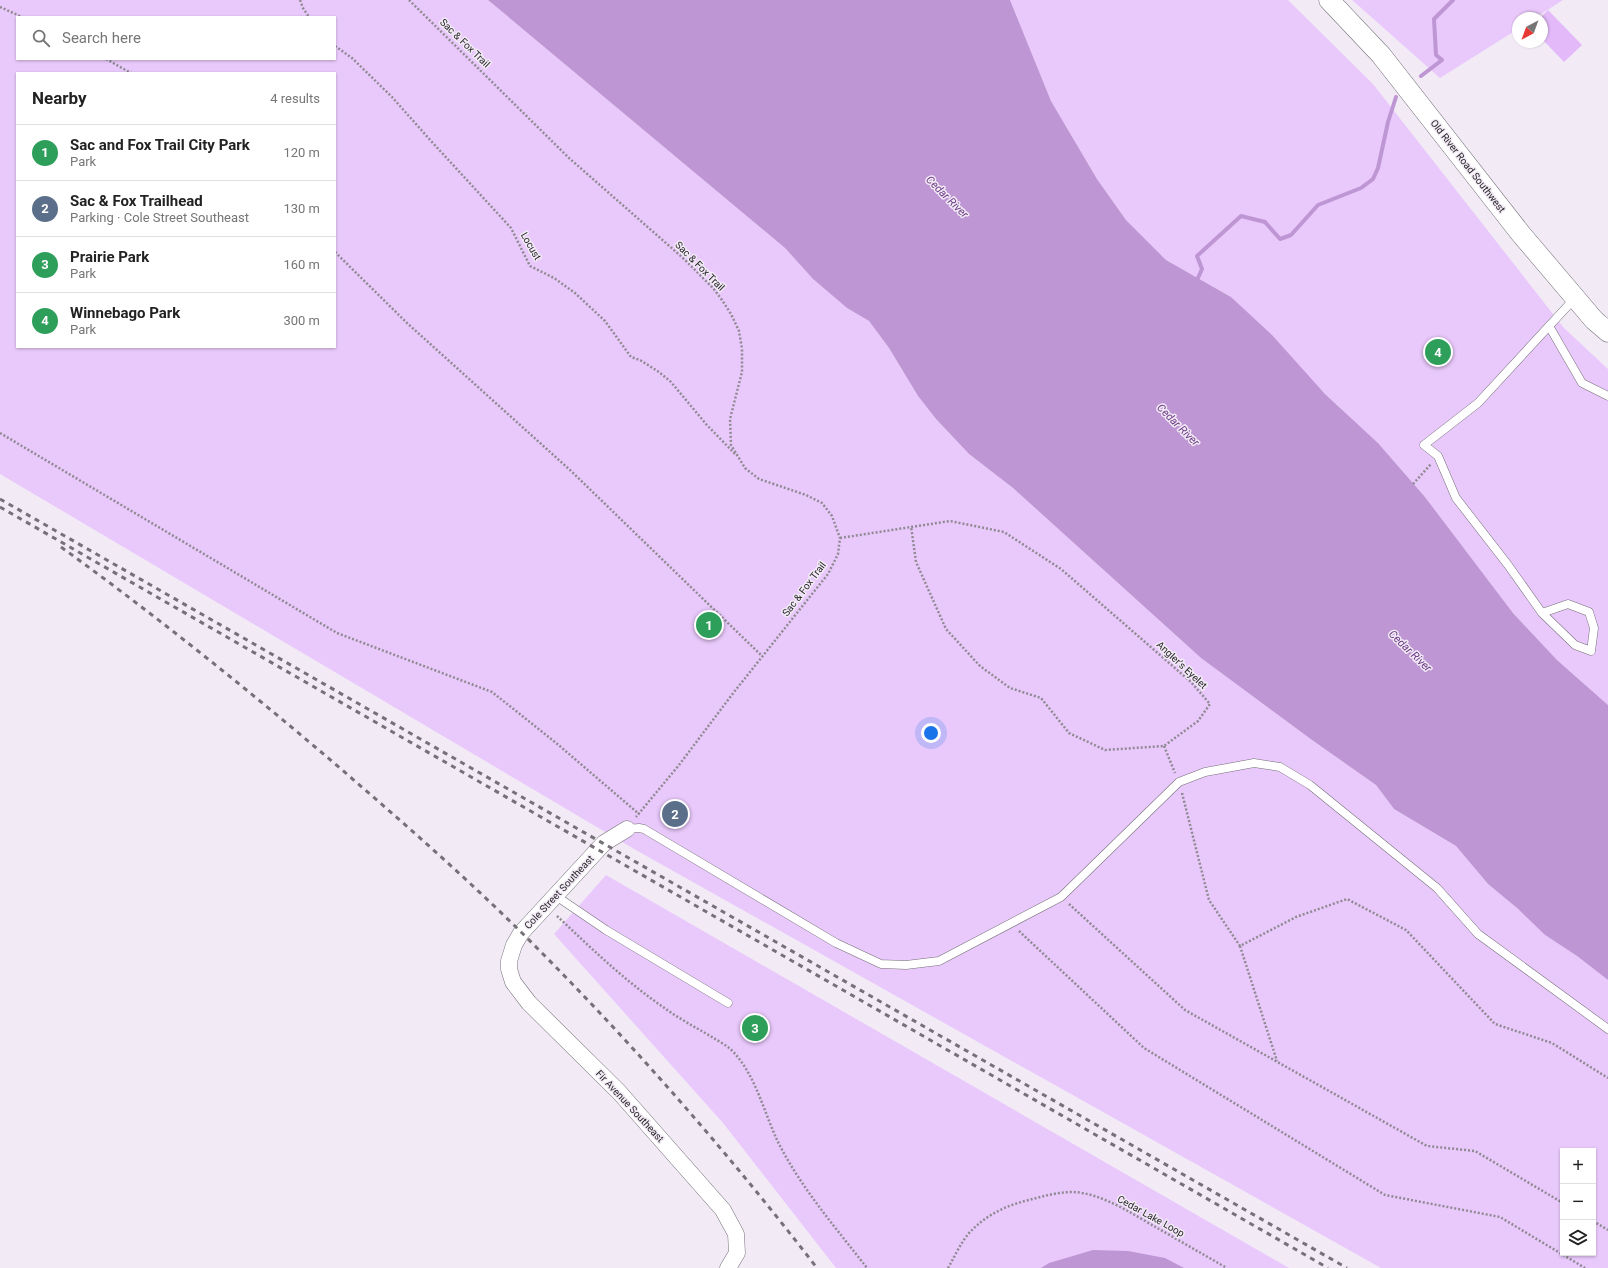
<!DOCTYPE html>
<meta charset="utf-8">
<style>
body{margin:0;font-family:Roboto,sans-serif;background:#f6f6f6;color:#222}
.controls{position:absolute;right:12px;bottom:12px;display:grid;overflow:hidden;border-radius:0px;box-shadow:0 1px 3px #0004}
.controls button{width:36px;height:36px;display:grid;place-items:center;padding:0;border:0;border-bottom:1px solid #e0e0e0;background:#fff;color:#222;font:20px sans-serif}
.compass{position:absolute;left:1512px;top:12px;width:36px;height:36px;border-radius:50%;background:#fff;box-shadow:0 1px 3px #0004;rotate:221deg}
.you{position:absolute;left:931px;top:733px;width:14px;height:14px;margin:-10px;border:3px solid #fff;border-radius:50%;background:#1a73e8;box-shadow:0 0 0 6px #1a73e833}
.badge{display:grid;place-items:center;width:26px;height:26px;border-radius:50%;background:#ea580c;color:#fff;font-size:13px;font-weight:700}
.pin{position:absolute;translate:-50% -50%;border:2px solid #fff;box-shadow:0 1px 4px #0006}
.list{margin:0;padding:0;list-style:none}
h2{display:flex;justify-content:space-between;align-items:center;height:52px;margin:0;padding:0 16px;font-size:17px}
h2 small{font-size:13px;font-weight:400;color:#767676}
.list li{display:grid;grid-template-columns:26px 1fr auto;gap:12px;align-items:center;box-sizing:border-box;height:56px;padding:0 16px;border-top:1px solid #e0e0e0}
.list b{display:block;font-size:15px;white-space:nowrap}
.list p{margin:0;font-size:13px;white-space:nowrap;color:#767676}
.list em{font-size:13px;font-style:normal;color:#767676}
.icon{flex:none;width:22px;height:22px;fill:none;stroke:currentColor;stroke-width:2;stroke-linecap:round;stroke-linejoin:round}
.map{position:relative;flex:none;width:1608px;height:1268px;overflow:hidden}
.search{position:absolute;background:#fff;box-shadow:0 1px 3px #0004;left:16px;top:16px;width:320px;height:44px;display:flex;align-items:center;gap:10px;box-sizing:border-box;padding:0 14px;border-radius:0px;color:#767676;font-size:15px}
.panel{position:absolute;background:#fff;box-shadow:0 1px 3px #0004;left:16px;top:72px;width:320px;height:276px;border-radius:0px}
.map>svg:first-child{display:block}
.green{fill:#e9c9fb;fill-rule:evenodd}
.water{fill:#be96d4}
.lines{fill:none;stroke-linecap:round;stroke-linejoin:round}
.stream{stroke:#be96d4;stroke-width:4}
.building{fill:#e3b9f9}
.service-casing{stroke:#746f78;stroke-width:9}
.minor-casing{stroke:#746f78;stroke-width:17}
.tertiary-casing{stroke:#746f78;stroke-width:21}
.path{stroke:#8f8a92;stroke-width:2.5;stroke-dasharray:2 2;stroke-linecap:butt}
.service{stroke:#fff;stroke-width:8}
.minor{stroke:#fff;stroke-width:16}
.tertiary{stroke:#fff;stroke-width:20}
.rail{stroke:#757177;stroke-width:3;stroke-dasharray:5 5;stroke-linecap:butt}
.labels{text-anchor:middle;dominant-baseline:central;stroke-width:3;stroke-linejoin:round;paint-order:stroke}
.street-label{font-size:10px;fill:#282629;stroke:#f2ebf6}
.water-label{font-size:11px;font-style:italic;fill:#6a3883;stroke:#f2ebf6}
</style>
<div class="map">
<svg width="1608" height="1268" viewBox="0 0 1608 1268">
<rect width="100%" height="100%" fill="#f2ebf6"/>
<g class="green">
<path d="M 0,0 L 488,0 L 785,248 L 813,279 L 847,308 L 869,321 L 889,348 L 918,396 L 936,419 L 969,454 L 1013,488 L 1201,658 L 1312,740 L 1376,785 L 1394,809 L 1456,846 L 1488,884 L 1517,908 L 1545,935 L 1577,956 L 1608,980 L 1608,1268 L 1381,1268 L 634,849 L 0,474 ZM 17,17 L 335,17 L 335,59 L 17,59 ZM 17,73 L 335,73 L 335,347 L 17,347 ZM 1563,1151 L 1593,1151 L 1593,1253 L 1563,1253 Z"/>
<polygon points="1010,0 1288,0 1373,84 1564,328 1608,369 1608,705 1557,660 1513,613 1425,497 1378,443 1325,394 1231,297 1166,260 1126,220 1097,179 1051,101"/>
<polygon points="1352,0 1563,0 1535,18 1518,18 1518,29 1440,78"/>
<polygon points="606,875 1289,1268 836,1268 723,1123 554,934"/>
</g>
<g class="water">
<polygon points="488,0 1010,0 1051,101 1097,179 1126,220 1166,260 1231,297 1272,335 1325,394 1378,443 1425,497 1513,613 1557,660 1608,705 1608,980 1577,956 1545,935 1517,908 1488,884 1456,846 1394,809 1376,785 1312,740 1201,658 1013,488 969,454 936,419 918,396 889,348 869,321 847,308 813,279 785,248"/>
<polygon points="1093,1250 1128,1251 1165,1258 1184,1268 1041,1268 1049,1263"/>
</g>
<g class="lines">
<g class="stream">
<polyline points="1421,76 1442,60 1436,55 1434,19 1453,0"/>
<polyline points="1194,282 1198,278 1202,269 1197,256 1241,216 1265,222 1280,239 1291,235 1318,205 1361,188 1373,179 1378,168 1388,122 1396,97"/>
</g>
</g>
<polygon class="building" points="1548,10 1582,45 1564,62 1542,39 1542,16"/>
<g class="lines">
<defs>
<g id="service">
<polyline points="1549,326 1582,383 1608,396"/>
<polyline points="1542,613 1568,604 1589,612 1594,628 1591,651 1575,645 1542,613 1508,565 1456,498 1438,456 1424,445 1478,403 1575,298"/>
<polyline points="627,829 639,828 644,829 836,943 881,964 906,965 939,961 1061,897 1179,782 1205,772 1254,763 1280,767 1310,785 1437,888 1478,934 1608,1029"/>
<polyline points="556,896 606,930 728,1003"/>
</g>
<polyline id="minor" points="627,829 604,843 521,933 514,945 509,961 509,969 513,982 529,1003 619,1092 723,1210 736,1234 737,1253 728,1268"/>
<polyline id="tertiary" points="1329,0 1381,55 1521,234 1594,320 1608,332"/>
</defs>
<use href="#service" class="service-casing"/>
<use href="#minor" class="minor-casing"/>
<use href="#tertiary" class="tertiary-casing"/>
<g class="path">
<polyline points="300,0 303,8 309,17"/>
<polyline points="409,0 569,158 683,258 713,288 722,300 731,314 739,331 742,349 742,372 730,419 731,445 745,468 759,479 806,495 822,503 832,516 840,538 838,554 828,574 734,692 679,765 636,817"/>
<polyline points="0,7 22,17"/>
<polyline points="335,46 352,58 392,97 431,141 511,228 530,266 554,278 575,293 605,321 631,357 640,360 659,372 671,382 706,424 735,454"/>
<polyline points="106,59 131,73"/>
<polyline points="335,252 407,323 570,470 762,656"/>
<polyline points="0,433 337,633 492,692 555,742 639,814"/>
<polyline points="1413,484 1431,464"/>
<polyline points="840,538 950,521 1004,532 1061,569 1191,682 1210,704 1198,721 1164,746 1105,750 1069,733 1041,698 1010,688 980,666 946,629 916,562 911,526"/>
<polyline points="1164,746 1175,773"/>
<polyline points="1182,793 1209,900 1240,946 1296,917 1347,899 1406,930 1495,1024 1552,1043 1608,1078"/>
<polyline points="1069,904 1185,1010 1427,1146 1475,1151 1563,1203"/>
<path d="M 557,916 C 591,948 624,980 663,1007 C 678,1018 695,1027 712,1037 C 720,1042 730,1047 736,1055 C 757,1079 765,1116 779,1144 C 802,1189 836,1228 867,1268"/>
<polyline points="1019,931 1144,1048 1385,1195 1500,1217 1585,1268"/>
<polyline points="1240,946 1277,1061"/>
<polyline points="1593,1221 1608,1230"/>
<path d="M 948,1268 C 955,1256 961,1242 970,1232 C 985,1216 1005,1206 1025,1201 C 1041,1197 1056,1192 1073,1192 C 1102,1193 1134,1215 1159,1229 C 1182,1242 1204,1255 1227,1268"/>
</g>
<use href="#service" class="service"/>
<use href="#minor" class="minor"/>
<use href="#tertiary" class="tertiary"/>
<g class="rail">
<polyline points="0,499 1347,1268"/>
<polyline points="0,507 1328,1268"/>
<path d="M 61,547 C 155,615 246,688 334,763 C 398,818 461,873 521,932 C 627,1037 726,1150 817,1268"/>
</g>
</g>
<g class="labels">
<g class="street-label">
<text transform="translate(465 43) rotate(44)">Sac &amp; Fox Trail</text>
<text transform="translate(1468 166) rotate(52)">Old River Road Southwest</text>
<text transform="translate(531 246) rotate(60)">Locust</text>
<text transform="translate(700 266) rotate(45)">Sac &amp; Fox Trail</text>
<text transform="translate(804 589) rotate(-53)">Sac &amp; Fox Trail</text>
<text transform="translate(1182 665) rotate(43)">Angler's Eyelet</text>
<text transform="translate(559 892) rotate(-47)">Cole Street Southeast</text>
<text transform="translate(630 1106) rotate(47)">Fir Avenue Southeast</text>
<text transform="translate(1151 1216) rotate(29)">Cedar Lake Loop</text>
</g>
<g class="water-label">
<text transform="translate(947 197) rotate(45)">Cedar River</text>
<text transform="translate(1178 425) rotate(45)">Cedar River</text>
<text transform="translate(1410 651) rotate(44)">Cedar River</text>
</g>
</g>
</svg>
<div class="controls">
<button>+</button>
<button>−</button>
<button><svg class="icon" aria-label="layers" viewBox="0 0 24 24"><path d="M12 4l9 5-9 5-9-5zM3 14l9 5 9-5"/></svg></button>
</div>
<svg class="compass" viewBox="-18 -18 36 36"><path d="M0-13l5 13h-10z" fill="#e53935"/><path d="M0 13l5-13h-10z" fill="#767676"/></svg>
<div class="you"></div>
<div class="pin badge" style="left:709px;top:625px;background:#2e9e5b">1</div>
<div class="pin badge" style="left:675px;top:814px;background:#5c6f8a">2</div>
<div class="pin badge" style="left:755px;top:1028px;background:#2e9e5b">3</div>
<div class="pin badge" style="left:1438px;top:352px;background:#2e9e5b">4</div>
<div class="search"><svg class="icon" aria-label="search" viewBox="0 0 24 24"><circle cx="10" cy="10" r="6"/><path d="M15 15l6 6"/></svg>Search here</div>
<section class="panel">
<h2>Nearby<small>4 results</small></h2>
<ul class="list">
<li><span class="badge" style="background:#2e9e5b">1</span><div><b>Sac and Fox Trail City Park</b><p>Park</p></div><em>120 m</em></li>
<li><span class="badge" style="background:#5c6f8a">2</span><div><b>Sac &amp; Fox Trailhead</b><p>Parking · Cole Street Southeast</p></div><em>130 m</em></li>
<li><span class="badge" style="background:#2e9e5b">3</span><div><b>Prairie Park</b><p>Park</p></div><em>160 m</em></li>
<li><span class="badge" style="background:#2e9e5b">4</span><div><b>Winnebago Park</b><p>Park</p></div><em>300 m</em></li>
</ul>
</section>
</div>
